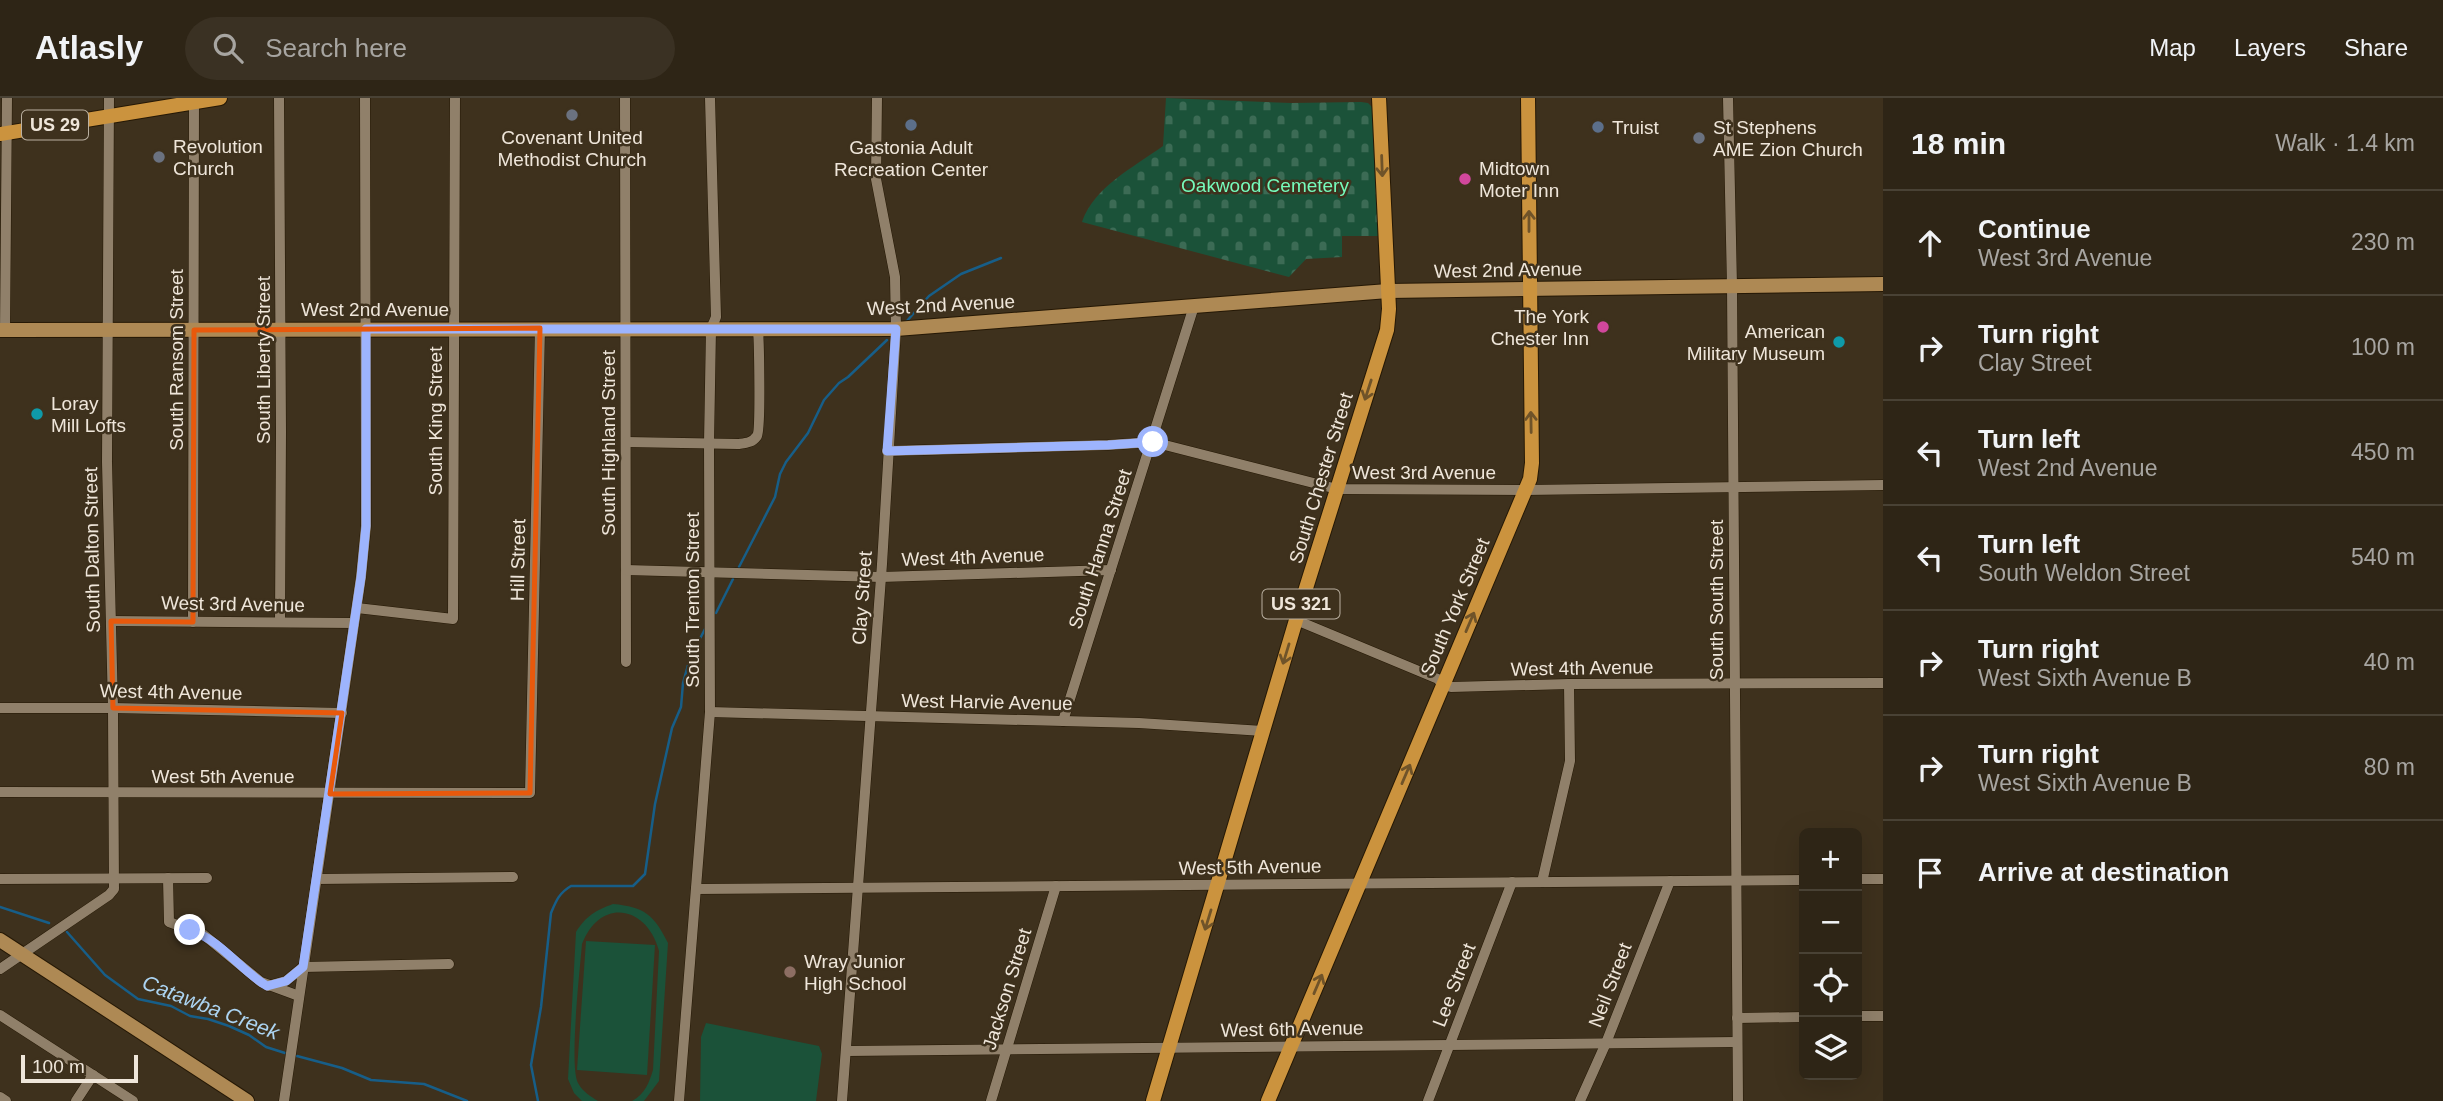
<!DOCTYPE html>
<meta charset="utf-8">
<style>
body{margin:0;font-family:Arial,sans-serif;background:#3a3123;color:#f1f3f6}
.controls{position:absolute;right:21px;bottom:21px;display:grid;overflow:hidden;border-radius:10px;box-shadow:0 7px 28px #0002}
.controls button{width:63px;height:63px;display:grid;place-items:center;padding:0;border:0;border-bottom:2px solid #494235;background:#2e2516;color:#f1f3f6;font:35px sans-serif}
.scale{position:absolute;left:21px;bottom:18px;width:117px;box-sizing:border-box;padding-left:7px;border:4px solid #efe6da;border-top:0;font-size:19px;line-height:24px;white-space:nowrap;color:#efe6da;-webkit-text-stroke:5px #3e311d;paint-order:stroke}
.stop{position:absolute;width:21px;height:21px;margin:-16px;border:5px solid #9db4fd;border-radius:50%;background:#fff}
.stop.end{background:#9db4fd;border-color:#fff;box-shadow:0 2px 7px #0008}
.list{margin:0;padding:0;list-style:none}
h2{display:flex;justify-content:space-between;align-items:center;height:91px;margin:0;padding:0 28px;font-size:30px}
h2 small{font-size:23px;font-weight:400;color:#a7a5a1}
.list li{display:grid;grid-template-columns:46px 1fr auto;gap:21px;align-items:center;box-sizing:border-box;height:105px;padding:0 28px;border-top:2px solid #494235}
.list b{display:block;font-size:26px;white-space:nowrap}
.list p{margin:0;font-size:23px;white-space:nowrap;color:#a7a5a1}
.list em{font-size:23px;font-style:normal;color:#a7a5a1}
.icon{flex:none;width:38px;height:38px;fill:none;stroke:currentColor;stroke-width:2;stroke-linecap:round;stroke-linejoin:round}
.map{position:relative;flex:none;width:1883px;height:1003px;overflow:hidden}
header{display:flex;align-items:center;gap:42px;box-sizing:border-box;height:98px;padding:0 35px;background:#2e2516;border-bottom:2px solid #494235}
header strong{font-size:33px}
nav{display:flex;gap:38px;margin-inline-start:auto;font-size:24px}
.search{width:490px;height:63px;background:#3a3123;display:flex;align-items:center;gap:18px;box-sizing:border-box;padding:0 24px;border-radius:38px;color:#a7a5a1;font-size:26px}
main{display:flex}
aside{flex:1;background:#2e2516}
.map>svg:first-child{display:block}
.grass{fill:#1b5239}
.cemetery{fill:url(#cemetery-stones)}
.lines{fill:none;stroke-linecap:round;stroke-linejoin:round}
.stream{stroke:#175e88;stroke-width:2.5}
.street-casing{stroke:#251805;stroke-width:11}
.secondary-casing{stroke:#251805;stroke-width:16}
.primary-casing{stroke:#251805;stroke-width:16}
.street{stroke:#90806a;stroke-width:10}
.secondary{stroke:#ae8954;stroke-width:14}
.primary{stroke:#cb933e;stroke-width:14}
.oneway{stroke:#6f5329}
.route{stroke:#9db4fd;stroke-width:9}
.marked{fill:none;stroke:#e8590c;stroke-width:5;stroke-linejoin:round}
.worship-dot{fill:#6b7280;stroke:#3e311d;stroke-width:2.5}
.service-dot{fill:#5c6f8a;stroke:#3e311d;stroke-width:2.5}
.hotel-dot{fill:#d1479c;stroke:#3e311d;stroke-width:2.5}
.culture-dot{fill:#0f9aa8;stroke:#3e311d;stroke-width:2.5}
.education-dot{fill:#8d6e63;stroke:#3e311d;stroke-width:2.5}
.labels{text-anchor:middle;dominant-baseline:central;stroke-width:5;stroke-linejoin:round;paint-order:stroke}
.shield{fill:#3e311d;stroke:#bab0a1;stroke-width:2}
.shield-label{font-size:18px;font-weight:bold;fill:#efe6da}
.poi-label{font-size:19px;fill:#efe6da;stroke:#3e311d;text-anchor:start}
.park-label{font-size:19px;fill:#75fbbc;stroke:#3e311d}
.street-label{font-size:19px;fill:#efe6da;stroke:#3e311d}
.water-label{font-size:21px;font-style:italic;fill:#acd4f2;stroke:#3e311d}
</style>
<header>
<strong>Atlasly</strong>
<div class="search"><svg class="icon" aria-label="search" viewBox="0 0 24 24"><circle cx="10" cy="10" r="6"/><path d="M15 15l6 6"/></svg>Search here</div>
<nav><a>Map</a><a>Layers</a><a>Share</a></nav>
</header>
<main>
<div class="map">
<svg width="1883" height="1003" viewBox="0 0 1883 1003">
<defs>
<pattern id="cemetery-stones" width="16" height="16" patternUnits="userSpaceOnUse" patternTransform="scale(1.75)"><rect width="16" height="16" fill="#1b5239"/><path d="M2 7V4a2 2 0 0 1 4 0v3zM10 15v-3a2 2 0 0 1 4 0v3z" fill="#3c6b55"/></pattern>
</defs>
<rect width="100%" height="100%" fill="#3e311d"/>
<g class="grass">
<path d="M 613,806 C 645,809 654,817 668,845 L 659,983 L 644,1003 L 632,1003 C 645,996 649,985 653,972 L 659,853 C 647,807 600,799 582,846 C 580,871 569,968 578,985 C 583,994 590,998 598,1003 L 582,1003 L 574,995 L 568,981 L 576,834 C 586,818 596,812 613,806 Z"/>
<polygon points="586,843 655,847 647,977 577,972"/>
<polygon points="706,925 819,948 822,956 816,1003 700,1003 701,939"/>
</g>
<path class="cemetery" d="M 1166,0 L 1291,5 L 1361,4 L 1368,5 L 1372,9 L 1379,138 L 1342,138 L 1342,159 L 1306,161 L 1289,179 L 1082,124 C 1094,89 1134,69 1163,48 Z"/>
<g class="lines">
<g class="stream">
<polyline points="906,224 929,198 961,176 1001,160"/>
<polyline points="739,469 775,399 780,376 786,364 808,335 824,302 839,285 848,279 887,242"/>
<polyline points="716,515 733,481"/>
<polyline points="0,809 49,825"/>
<polyline points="67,834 105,877 138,901 171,908 190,918 208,921 229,928 249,937 266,949 285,955"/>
<polyline points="297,958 342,970 371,982 424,986 467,1003"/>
<path d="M 538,1003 L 531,967 L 541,909 L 551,815 C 556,803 559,795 571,788 L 633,788 L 645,776 L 655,706 L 672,630 L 681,609 L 683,585 L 690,560 L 705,531"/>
</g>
<defs>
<g id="street">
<polyline points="279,0 281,334 280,524"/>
<polyline points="625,0 626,564"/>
<polyline points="1728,0 1732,188 1738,1003"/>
<polyline points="5,232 7,0"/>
<path d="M 627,344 L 738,346 C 746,345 752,345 757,338 C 761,332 759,245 758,231"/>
<polyline points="887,353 1108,347 1153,344 1337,391 1526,392 1883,387"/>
<polyline points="626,472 881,479 1111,472"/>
<polyline points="357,510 453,521 455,0"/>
<polyline points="1296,522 1438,581 1443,587 1451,589 1569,586 1883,585"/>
<polyline points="111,523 354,525"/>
<polyline points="193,524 194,1"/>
<polyline points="0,610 113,610 342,615"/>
<polyline points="710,614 1139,625 1263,633"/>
<polyline points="1063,623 1194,208"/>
<polyline points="0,694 530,695 540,230"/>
<polyline points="168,780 169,824 204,837 261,884 299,898"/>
<polyline points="0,781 207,780"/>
<polyline points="317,781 513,779"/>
<polyline points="1857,781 1883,781"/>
<polyline points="1542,784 1570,663 1569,586"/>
<polyline points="696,791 1804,782"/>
<polyline points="0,871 109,797 114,791 113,610 107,364 109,0"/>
<polyline points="268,888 286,883 303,869 449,866"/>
<polyline points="0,917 133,1003"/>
<polyline points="1857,918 1883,918"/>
<polyline points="1737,920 1804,919"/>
<polyline points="847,953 1737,944"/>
<polyline points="0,999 6,1003"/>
<polyline points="76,1003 93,977"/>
<polyline points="284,1003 361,479 366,428 365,0"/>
<polyline points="679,1003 710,614 709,345 711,231 716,219 710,0"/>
<polyline points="842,1003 882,466 896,231 895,179 876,81 877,0"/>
<polyline points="991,1003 1056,788"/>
<polyline points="1428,1003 1512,784"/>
<polyline points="1580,1003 1606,945 1670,783"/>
</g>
<g id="secondary">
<polyline points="0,232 896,231 1388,193 1883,186"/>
<polyline points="0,842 247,1003"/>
</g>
<g id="primary">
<polyline points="0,36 220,0"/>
<polyline points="1153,1003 1296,522 1387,232 1389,211 1379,0"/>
<polyline points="1268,1003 1530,381 1532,365 1528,0"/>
</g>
</defs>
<use href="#street" class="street-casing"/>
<use href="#secondary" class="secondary-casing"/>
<use href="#primary" class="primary-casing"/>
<use href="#street" class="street"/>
<use href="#secondary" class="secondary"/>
<use href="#primary" class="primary"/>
</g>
<defs><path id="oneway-shaft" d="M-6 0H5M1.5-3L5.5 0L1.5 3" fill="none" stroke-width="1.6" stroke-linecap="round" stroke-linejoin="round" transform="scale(1.75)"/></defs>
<g class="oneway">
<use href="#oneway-shaft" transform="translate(1382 68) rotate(88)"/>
<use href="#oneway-shaft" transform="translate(1529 123) rotate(-90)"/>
<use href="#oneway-shaft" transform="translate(1368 292) rotate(108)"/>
<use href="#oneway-shaft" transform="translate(1531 324) rotate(-91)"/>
<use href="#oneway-shaft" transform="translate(1470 524) rotate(-67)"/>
<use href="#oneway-shaft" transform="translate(1286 556) rotate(107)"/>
<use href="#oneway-shaft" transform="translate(1406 676) rotate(-67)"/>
<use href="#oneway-shaft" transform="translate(1208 822) rotate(107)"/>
<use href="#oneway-shaft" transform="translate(1318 886) rotate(-67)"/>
</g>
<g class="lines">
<path class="route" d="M 190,832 C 221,842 240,872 267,888 L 286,883 L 303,869 L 361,479 L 366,428 L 366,231 L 896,231 L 887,353 L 1108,347 L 1153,344"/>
</g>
<path class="marked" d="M 540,230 L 530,695 L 330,696 L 342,615 L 113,610 L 111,523 L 193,524 L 194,232 Z"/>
<g class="worship-dot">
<circle cx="572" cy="17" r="7"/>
<circle cx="1699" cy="40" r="7"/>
<circle cx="159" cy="59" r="7"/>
</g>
<g class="service-dot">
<circle cx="911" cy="27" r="7"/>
<circle cx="1598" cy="29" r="7"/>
</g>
<g class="hotel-dot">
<circle cx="1465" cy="81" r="7"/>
<circle cx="1603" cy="229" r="7"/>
</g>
<g class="culture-dot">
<circle cx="1839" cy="244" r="7"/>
<circle cx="37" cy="316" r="7"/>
</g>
<circle class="education-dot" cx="790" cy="874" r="7"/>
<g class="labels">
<g class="shield">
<rect x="22" y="12.5" width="66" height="29" rx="5"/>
<rect x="1262.5" y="491.5" width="77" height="29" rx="5"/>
</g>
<g class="shield-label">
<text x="55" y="27">US 29</text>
<text x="1301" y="506">US 321</text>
</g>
<g class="poi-label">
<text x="1612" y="29">Truist</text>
<text x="1713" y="29">St Stephens<tspan x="1713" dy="22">AME Zion Church</tspan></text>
<text x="572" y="39" text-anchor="middle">Covenant United<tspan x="572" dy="22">Methodist Church</tspan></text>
<text x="173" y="48">Revolution<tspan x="173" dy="22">Church</tspan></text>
<text x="911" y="49" text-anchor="middle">Gastonia Adult<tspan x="911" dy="22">Recreation Center</tspan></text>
<text x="1479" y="70">Midtown<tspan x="1479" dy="22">Moter Inn</tspan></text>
<text x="1589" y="218" text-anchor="end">The York<tspan x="1589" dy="22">Chester Inn</tspan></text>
<text x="1825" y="233" text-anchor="end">American<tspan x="1825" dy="22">Military Museum</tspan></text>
<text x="51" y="305">Loray<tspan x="51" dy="22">Mill Lofts</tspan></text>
<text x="804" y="863">Wray Junior<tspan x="804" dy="22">High School</tspan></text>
</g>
<g class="park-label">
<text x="1265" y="87">Oakwood Cemetery</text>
</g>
<g class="street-label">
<text transform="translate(1508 172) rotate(-1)">West 2nd Avenue</text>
<text transform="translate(941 207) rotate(-3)">West 2nd Avenue</text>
<text x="375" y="211">West 2nd Avenue</text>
<text transform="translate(176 262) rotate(-90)">South Ransom Street</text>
<text transform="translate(263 262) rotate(-90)">South Liberty Street</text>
<text transform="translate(435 323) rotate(-90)">South King Street</text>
<text transform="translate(608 345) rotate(-90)">South Highland Street</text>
<text x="1424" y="374">West 3rd Avenue</text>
<text transform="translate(1321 380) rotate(-73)">South Chester Street</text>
<text transform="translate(1100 451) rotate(-72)">South Hanna Street</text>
<text transform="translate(92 452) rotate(-91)">South Dalton Street</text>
<text transform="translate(973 459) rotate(-2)">West 4th Avenue</text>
<text transform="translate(518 462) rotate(-89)">Hill Street</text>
<text transform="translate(862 500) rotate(-86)">Clay Street</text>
<text transform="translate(692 502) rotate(-90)">South Trenton Street</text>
<text transform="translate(1716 502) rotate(-90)">South South Street</text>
<text transform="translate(233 506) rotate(1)">West 3rd Avenue</text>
<text transform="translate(1455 509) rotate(-67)">South York Street</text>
<text transform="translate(1582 570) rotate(-1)">West 4th Avenue</text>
<text transform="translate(171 594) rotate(1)">West 4th Avenue</text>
<text transform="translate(987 604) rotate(1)">West Harvie Avenue</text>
<text x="223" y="678">West 5th Avenue</text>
<text transform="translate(1250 769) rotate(-1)">West 5th Avenue</text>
<text transform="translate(1454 887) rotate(-69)">Lee Street</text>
<text transform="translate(1610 887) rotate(-69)">Neil Street</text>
<text transform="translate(1007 891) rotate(-73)">Jackson Street</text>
<text transform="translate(1292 931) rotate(-1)">West 6th Avenue</text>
</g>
<g class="water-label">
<text transform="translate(211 909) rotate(21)">Catawba Creek</text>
</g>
</g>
</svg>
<div class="controls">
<button>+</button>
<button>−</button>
<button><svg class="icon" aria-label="locate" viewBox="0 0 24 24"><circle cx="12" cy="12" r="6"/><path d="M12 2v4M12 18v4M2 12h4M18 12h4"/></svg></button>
<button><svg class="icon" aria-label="layers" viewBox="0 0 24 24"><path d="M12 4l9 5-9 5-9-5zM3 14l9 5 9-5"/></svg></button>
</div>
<div class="scale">100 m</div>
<div class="stop" style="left:1153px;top:344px"></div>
<div class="stop end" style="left:190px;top:832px"></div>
</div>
<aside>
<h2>18 min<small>Walk · 1.4 km</small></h2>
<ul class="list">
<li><svg class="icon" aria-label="ahead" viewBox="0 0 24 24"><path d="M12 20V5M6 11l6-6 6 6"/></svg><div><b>Continue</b><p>West 3rd Avenue</p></div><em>230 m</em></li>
<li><svg class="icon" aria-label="right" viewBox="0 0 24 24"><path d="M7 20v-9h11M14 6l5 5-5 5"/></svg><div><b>Turn right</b><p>Clay Street</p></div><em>100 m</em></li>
<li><svg class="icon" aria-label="left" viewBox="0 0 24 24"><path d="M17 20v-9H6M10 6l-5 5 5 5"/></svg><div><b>Turn left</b><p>West 2nd Avenue</p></div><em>450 m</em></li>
<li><svg class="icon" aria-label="left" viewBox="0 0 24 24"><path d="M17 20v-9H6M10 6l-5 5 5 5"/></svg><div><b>Turn left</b><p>South Weldon Street</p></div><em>540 m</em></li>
<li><svg class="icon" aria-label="right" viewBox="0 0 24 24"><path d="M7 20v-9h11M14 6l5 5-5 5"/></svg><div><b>Turn right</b><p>West Sixth Avenue B</p></div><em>40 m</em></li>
<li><svg class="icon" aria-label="right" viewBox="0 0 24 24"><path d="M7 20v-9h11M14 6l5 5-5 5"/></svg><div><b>Turn right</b><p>West Sixth Avenue B</p></div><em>80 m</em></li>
<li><svg class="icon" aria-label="arrive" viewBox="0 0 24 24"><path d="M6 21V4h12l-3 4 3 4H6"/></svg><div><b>Arrive at destination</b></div></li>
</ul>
</aside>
</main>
